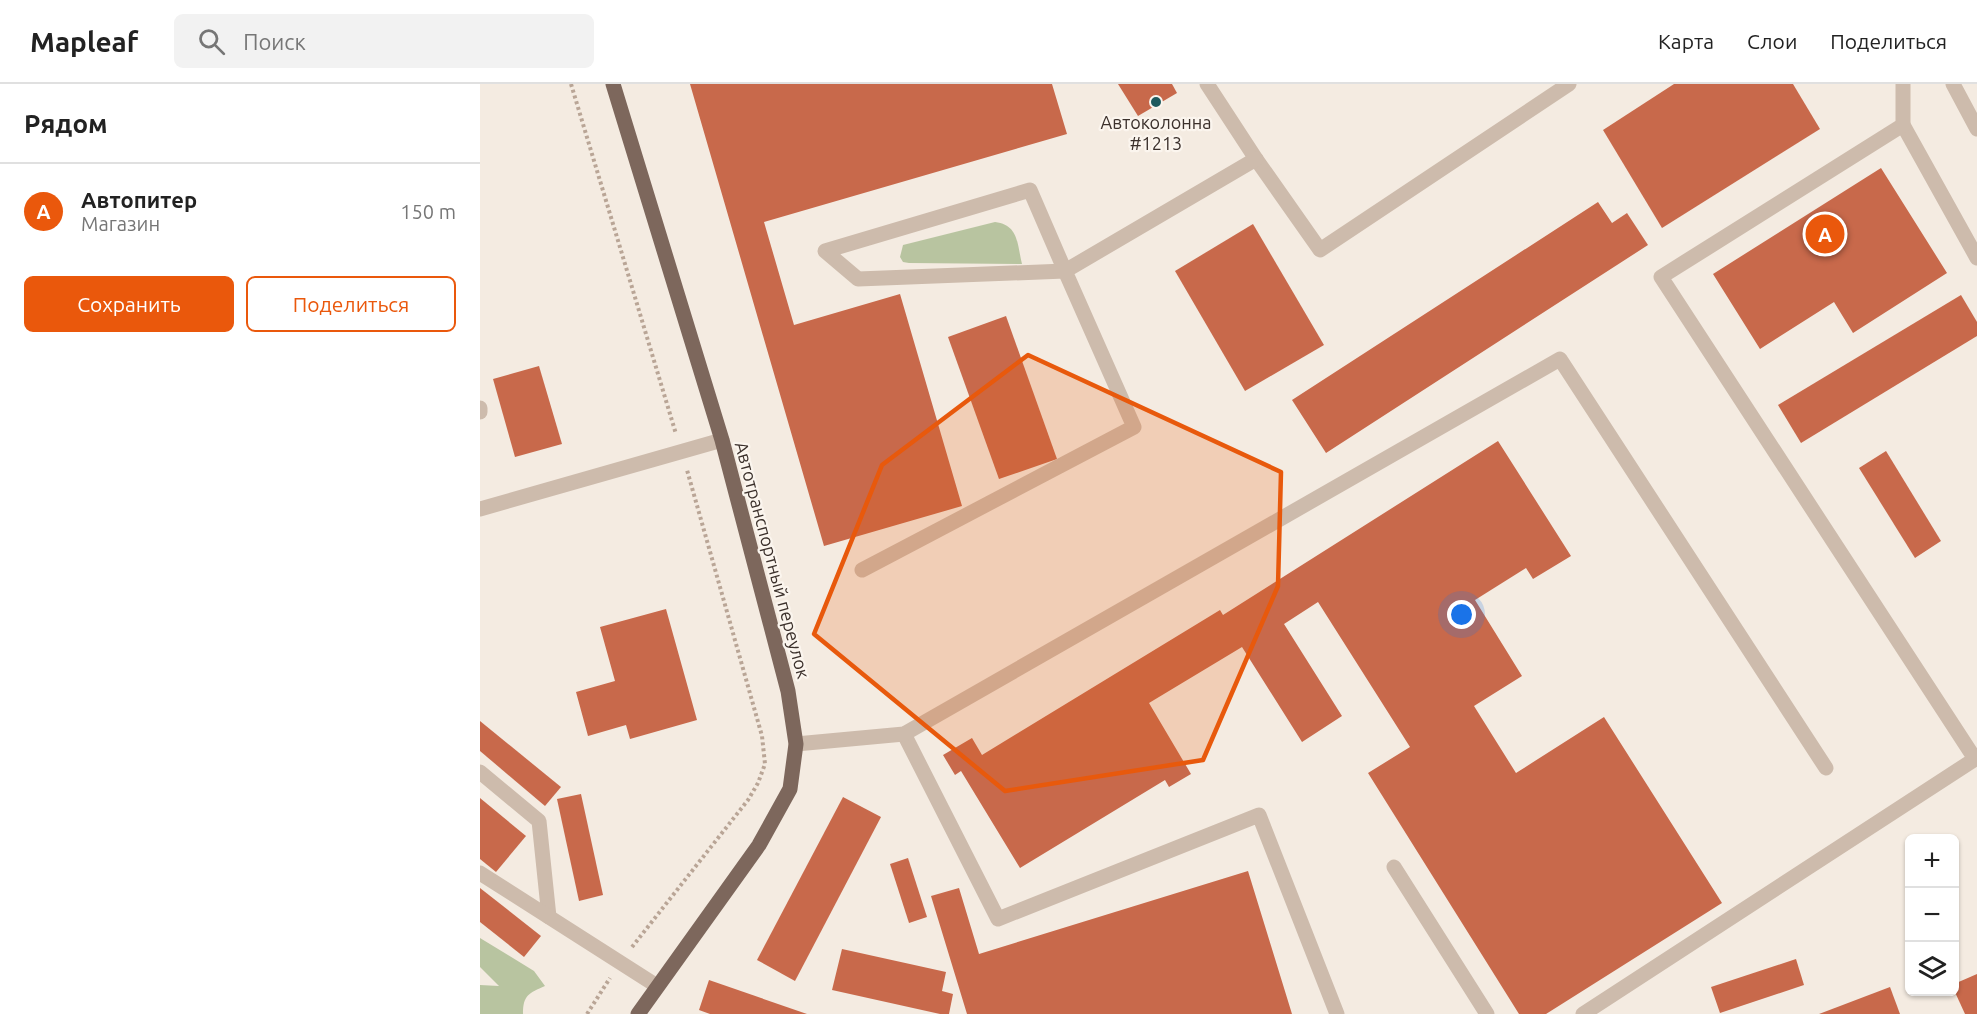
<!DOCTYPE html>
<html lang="ru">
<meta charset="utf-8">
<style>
body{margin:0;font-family:Ubuntu,sans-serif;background:#f2f2f2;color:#222}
.controls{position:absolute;right:18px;bottom:18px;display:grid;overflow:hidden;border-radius:9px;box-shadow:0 2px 4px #0004}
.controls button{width:54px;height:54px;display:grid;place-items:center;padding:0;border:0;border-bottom:2px solid #e0e0e0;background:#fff;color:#222;font:30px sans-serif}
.you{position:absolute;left:982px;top:531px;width:21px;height:21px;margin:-15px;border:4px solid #fff;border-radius:50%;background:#1a73e8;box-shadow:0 0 0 9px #1a73e833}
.badge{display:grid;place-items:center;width:39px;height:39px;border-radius:50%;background:#ea580c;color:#fff;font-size:20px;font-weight:700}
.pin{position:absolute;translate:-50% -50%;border:3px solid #fff;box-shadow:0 2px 6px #0006}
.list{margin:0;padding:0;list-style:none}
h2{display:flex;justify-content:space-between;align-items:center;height:78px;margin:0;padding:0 24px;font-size:26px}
h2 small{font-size:20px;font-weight:400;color:#767676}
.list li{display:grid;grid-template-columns:39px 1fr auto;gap:18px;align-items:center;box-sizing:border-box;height:96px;padding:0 24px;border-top:2px solid #e0e0e0}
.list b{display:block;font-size:22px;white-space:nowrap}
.list p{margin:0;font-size:20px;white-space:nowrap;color:#767676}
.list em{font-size:20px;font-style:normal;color:#767676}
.actions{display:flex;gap:12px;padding:18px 24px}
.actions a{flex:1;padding:14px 0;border:2px solid #ea580c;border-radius:9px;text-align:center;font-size:21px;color:#ea580c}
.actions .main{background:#ea580c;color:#fff}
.icon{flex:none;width:33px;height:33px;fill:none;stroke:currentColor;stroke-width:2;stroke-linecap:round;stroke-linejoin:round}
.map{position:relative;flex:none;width:1497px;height:930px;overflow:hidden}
header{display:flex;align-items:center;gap:36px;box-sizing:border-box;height:84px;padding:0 30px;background:#fff;border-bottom:2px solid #e0e0e0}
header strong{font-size:28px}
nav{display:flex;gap:33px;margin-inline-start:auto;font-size:21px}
.search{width:420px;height:54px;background:#f2f2f2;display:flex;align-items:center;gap:15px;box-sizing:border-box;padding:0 21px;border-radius:9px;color:#767676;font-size:22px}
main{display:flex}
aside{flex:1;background:#fff}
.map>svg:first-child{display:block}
.green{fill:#b8c4a0}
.building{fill:#c8694b}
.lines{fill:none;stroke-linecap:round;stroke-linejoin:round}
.path{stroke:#b9a596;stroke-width:4;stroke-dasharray:3 3;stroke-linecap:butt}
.minor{stroke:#cdbbac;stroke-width:15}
.major{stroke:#7d675c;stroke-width:15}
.marked{fill:#e8590c;fill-opacity:0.2;stroke:#e8590c;stroke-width:4.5;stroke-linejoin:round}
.poi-dot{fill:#1f5a5e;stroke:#fbf5ee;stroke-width:2}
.labels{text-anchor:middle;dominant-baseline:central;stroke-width:4.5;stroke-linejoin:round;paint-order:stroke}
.poi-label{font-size:18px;fill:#3b302b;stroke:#fbf5ee}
.street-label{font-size:18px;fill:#3b302b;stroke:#fbf5ee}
</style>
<header>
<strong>Mapleaf</strong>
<div class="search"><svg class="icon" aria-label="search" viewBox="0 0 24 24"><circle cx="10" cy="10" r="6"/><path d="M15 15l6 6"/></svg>Поиск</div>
<nav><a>Карта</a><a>Слои</a><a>Поделиться</a></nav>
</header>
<main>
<aside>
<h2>Рядом<small></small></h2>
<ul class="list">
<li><span class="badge">A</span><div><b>Автопитер</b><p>Магазин</p></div><em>150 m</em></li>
</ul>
<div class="actions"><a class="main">Сохранить</a><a>Поделиться</a></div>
</aside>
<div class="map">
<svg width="1497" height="930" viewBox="0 0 1497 930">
<rect width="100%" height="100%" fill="#f4ebe1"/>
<g class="green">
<path d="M 515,138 C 539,141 537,160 542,180 L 429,179 L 423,178 L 420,173 L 423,161 Z"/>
<path d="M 0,854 L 54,887 L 65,902 C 49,909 43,911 43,930 L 0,930 L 0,901 L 19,902 L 0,883 Z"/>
</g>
<g class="building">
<polygon points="210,0 572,0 587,50 284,138 314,241 420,210 482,422 344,462"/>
<polygon points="638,0 692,0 697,9 658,32"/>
<polygon points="1194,0 1313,0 1340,45 1182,144 1123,46"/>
<polygon points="1401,84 1467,189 1373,249 1354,218 1280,265 1233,190"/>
<polygon points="1118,118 1132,139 1147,129 1168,161 846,369 812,316"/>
<polygon points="773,140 844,261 765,307 695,187"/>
<polygon points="1481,211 1497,238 1497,252 1321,359 1298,321"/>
<polygon points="526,232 577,375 519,395 468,253"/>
<polygon points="59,282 82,360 35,373 13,295"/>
<polygon points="1018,357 1091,472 1053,495 1046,484 995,516 1042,592 994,622 1036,689 1124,633 1242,819 1066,930 1039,930 888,689 930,663 838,518 804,540 862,632 822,658 762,563 669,619 711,690 689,703 685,696 540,784 481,687 475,691 463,671 492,654 502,671 740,526 743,531"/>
<polygon points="1406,367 1461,457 1435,474 1379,384"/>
<polygon points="186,525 217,636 150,655 146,641 108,652 96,608 135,597 120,543"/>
<polygon points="0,637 81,703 65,722 0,667"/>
<polygon points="101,710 123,811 99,817 77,715"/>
<polygon points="363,713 401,733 315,897 277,876"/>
<polygon points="0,714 46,752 16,788 0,775"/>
<polygon points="428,774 447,833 429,839 410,780"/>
<polygon points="768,787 812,930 487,930 451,812 479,804 499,870"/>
<polygon points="0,804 61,852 44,873 0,838"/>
<polygon points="362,865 466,888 462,907 473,910 469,930 460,930 352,906"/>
<polygon points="1316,875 1324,901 1240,929 1231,903"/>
<polygon points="1497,890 1497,930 1485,930 1474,906 1474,900"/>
<polygon points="229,896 327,930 230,930 219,926"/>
<polygon points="1410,903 1420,930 1339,930"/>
</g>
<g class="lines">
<g class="path">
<polyline points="91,0 196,350"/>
<polyline points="152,863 268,716 278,699 285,680 282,652 207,386"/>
<polyline points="107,930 130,894"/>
</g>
<g class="minor">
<polyline points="727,0 776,75 840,166 1089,0"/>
<polyline points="1473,0 1497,45"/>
<polyline points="1423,41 1497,174"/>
<polyline points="0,324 0,328"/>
<polyline points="0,425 242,356"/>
<polyline points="382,486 654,343 585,187 378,195 345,167 550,106 585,187 776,75"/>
<polyline points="424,650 518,835 779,731 857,930"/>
<polyline points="316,660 424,650 1080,275 1346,684"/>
<polyline points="0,688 59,737 69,833"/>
<polyline points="914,783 1007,930"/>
<polyline points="0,789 177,902"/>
<polyline points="1103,930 1495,675 1181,193 1423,41 1423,0"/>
</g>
<polyline class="major" points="133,0 242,356 308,607 316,660 310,705 279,761 158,930"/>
</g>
<path class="marked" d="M 548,271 L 801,388 L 798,502 L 723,676 L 525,707 L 334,550 L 402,381 Z"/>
<circle class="poi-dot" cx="676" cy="18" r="6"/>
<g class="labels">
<g class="poi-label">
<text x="676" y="38">Автоколонна<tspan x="676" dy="21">#1213</tspan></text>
</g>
<g class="street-label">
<text transform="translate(293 476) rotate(75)">Автотранспортный переулок</text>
</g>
</g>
</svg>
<div class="controls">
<button>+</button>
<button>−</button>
<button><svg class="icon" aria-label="layers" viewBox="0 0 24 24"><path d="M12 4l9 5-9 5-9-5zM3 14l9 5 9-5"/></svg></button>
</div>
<div class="you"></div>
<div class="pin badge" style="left:1345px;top:150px">A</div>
</div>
</main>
